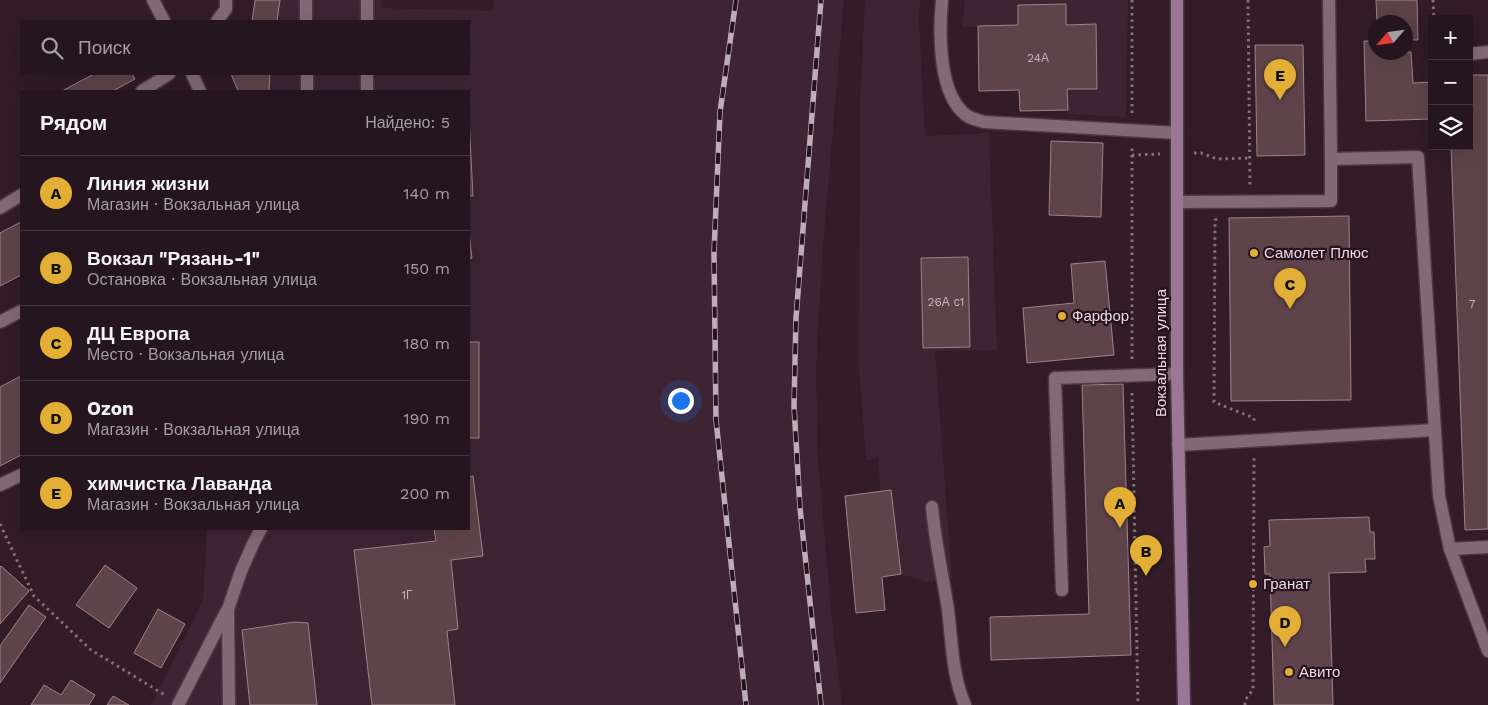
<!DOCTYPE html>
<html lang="ru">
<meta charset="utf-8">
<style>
body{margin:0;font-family:"Work Sans",sans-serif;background:#31222b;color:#f1f3f6}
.controls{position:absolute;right:15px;top:15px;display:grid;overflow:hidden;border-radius:0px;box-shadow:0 5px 20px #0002}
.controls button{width:45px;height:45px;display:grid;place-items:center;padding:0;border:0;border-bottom:1px solid #42343c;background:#25151e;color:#f1f3f6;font:25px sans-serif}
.compass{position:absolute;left:1368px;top:15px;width:45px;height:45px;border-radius:50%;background:#25151e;box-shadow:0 5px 20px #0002;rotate:242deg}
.you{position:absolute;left:680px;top:400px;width:18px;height:18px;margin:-12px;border:4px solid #fff;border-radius:50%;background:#1a73e8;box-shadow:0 0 0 8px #1a73e833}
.badge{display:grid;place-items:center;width:32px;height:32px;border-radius:50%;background:#e3ae35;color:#111;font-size:16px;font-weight:700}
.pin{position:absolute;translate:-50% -41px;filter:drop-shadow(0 1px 2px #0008)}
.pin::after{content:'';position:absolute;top:26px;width:18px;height:15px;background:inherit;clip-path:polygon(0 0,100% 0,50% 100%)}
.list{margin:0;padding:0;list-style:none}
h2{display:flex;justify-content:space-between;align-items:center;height:65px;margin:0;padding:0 20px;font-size:21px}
h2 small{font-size:16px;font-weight:400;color:#a39fa4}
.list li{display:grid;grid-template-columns:32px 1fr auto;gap:15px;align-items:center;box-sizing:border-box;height:75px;padding:0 20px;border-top:1px solid #42343c}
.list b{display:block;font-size:19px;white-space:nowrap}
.list p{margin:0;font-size:16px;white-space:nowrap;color:#a39fa4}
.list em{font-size:16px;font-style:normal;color:#a39fa4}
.icon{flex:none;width:28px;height:28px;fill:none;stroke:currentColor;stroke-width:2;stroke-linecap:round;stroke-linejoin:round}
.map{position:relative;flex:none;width:1488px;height:705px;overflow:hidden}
.search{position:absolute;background:#25151e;box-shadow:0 5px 20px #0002;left:20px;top:20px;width:450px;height:55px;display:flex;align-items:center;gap:12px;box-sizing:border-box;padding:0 18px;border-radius:0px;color:#a39fa4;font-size:19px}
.panel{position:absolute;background:#25151e;box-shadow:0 5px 20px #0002;left:20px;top:90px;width:450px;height:440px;border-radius:0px}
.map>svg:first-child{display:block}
.built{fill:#3e2433}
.building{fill:#5e444a;stroke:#9f8288}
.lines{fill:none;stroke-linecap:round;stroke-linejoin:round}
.service-casing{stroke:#4a3943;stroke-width:15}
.minor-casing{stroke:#4a3943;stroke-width:15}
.secondary-casing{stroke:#4a3943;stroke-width:15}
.path{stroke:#82707a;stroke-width:3;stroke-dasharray:2.5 4;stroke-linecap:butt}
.service{stroke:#826976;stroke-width:12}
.minor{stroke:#826976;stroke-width:12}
.secondary{stroke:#9c7695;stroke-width:12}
.rail-casing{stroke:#beadb6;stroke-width:5.5}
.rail{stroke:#26131e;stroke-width:4;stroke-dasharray:11;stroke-linecap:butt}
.poi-dot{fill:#e3ae35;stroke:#26131e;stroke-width:2}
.labels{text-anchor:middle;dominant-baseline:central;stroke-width:4.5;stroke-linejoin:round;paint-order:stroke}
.number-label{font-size:12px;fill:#c6b4bc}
.poi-label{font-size:15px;fill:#e9dae2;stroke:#26131e;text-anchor:start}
.street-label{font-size:15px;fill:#e9dae2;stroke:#26131e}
</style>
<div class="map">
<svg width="1488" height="705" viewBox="0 0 1488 705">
<rect width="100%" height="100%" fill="#311c28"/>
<g class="built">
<polygon points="258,0 380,0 382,8 492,11 494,0 844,0 822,259 816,370 818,459 832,621 842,705 151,705 203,600 207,529 469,529 469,91 254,91 254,74 469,74 469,21 255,21"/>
<polygon points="865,0 920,0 919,20 925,136 989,133 997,350 935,351 952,578 927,582 901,574 891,490 880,491 879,458 866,460 859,368 860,100"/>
<polygon points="965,0 1128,0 1126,117 1068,114 1067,110 1020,111 1019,90 979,91 978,27 962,27"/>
</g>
<g class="building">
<polygon points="255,0 280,0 277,21 252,21"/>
<polygon points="1376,0 1417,0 1418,40 1406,40 1406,22 1377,22"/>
<polygon points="1066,4 1066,25 1096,24 1097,89 1067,89 1068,110 1020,111 1019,90 979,91 978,26 1018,25 1018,5"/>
<polygon points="1364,41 1376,41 1376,52 1411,52 1413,83 1432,82 1432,119 1366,121"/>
<polygon points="1255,45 1303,45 1305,155 1257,156"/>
<polygon points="94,74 132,74 135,79 113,91 62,91"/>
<polygon points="231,74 270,74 269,91 238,91"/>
<polygon points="1469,75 1488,75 1488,529 1465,530 1451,146 1469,146"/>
<polygon points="469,118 473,196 469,196"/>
<polygon points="1051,141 1103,143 1101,217 1049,215"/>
<polygon points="1349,216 1351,400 1231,401 1229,218"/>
<polygon points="21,222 21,275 0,286 0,233"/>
<polygon points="469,233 472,258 469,259"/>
<polygon points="968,257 970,347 923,348 921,258"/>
<polygon points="1105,261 1114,355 1027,363 1023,308 1074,303 1071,264"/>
<rect x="469" y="342" width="10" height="96"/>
<polygon points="21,376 21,455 0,466 0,387"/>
<polygon points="1123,384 1131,655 991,660 990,617 1089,614 1082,385"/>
<polygon points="473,476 483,556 451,560 458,629 447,631 455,705 372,705 354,550 436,541 434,529 469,529 469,477"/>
<polygon points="891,490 901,574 882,577 885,610 856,613 845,496"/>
<polygon points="1369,517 1370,532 1374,532 1375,559 1365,559 1366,572 1329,573 1333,705 1274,705 1270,574 1265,574 1264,547 1270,546 1269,520"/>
<polygon points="105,565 137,588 109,628 76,605"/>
<polygon points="1,566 29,591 0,624 0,567"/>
<polygon points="29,605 46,617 0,683 0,646"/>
<polygon points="158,609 185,624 161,668 134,653"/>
<polygon points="294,622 308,623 317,705 250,705 242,630"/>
<polygon points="71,680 95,695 89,705 31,705 44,685 61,695"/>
<polygon points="113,696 129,705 107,705"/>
</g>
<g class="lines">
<defs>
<g id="service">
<polyline points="367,0 367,21"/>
<path d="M 942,0 C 939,32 938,94 966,115 C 971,119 978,120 984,122 L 1177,133"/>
<polyline points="1329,0 1331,159"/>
<polyline points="217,21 226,9 226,0"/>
<polyline points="306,21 306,0"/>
<polyline points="1469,54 1488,52"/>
<polyline points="307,74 307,91"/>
<polyline points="367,74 367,91"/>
<polyline points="142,91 169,74"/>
<polyline points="1177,202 1331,201 1331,159 1418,157 1439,496 1450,549 1488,547"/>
<polyline points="0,208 21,195"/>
<polyline points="1178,445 1435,430"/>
<path d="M 932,507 C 935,542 943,576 948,610 C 952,642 952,675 965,705"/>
<polyline points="1062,590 1055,378 1177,374"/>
<polyline points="178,705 226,612"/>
<polyline points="229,705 228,609 241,571 254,542 261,529"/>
</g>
<g id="minor">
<polyline points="153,0 164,21"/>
<polyline points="192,74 200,91"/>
<polyline points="0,322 21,311"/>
<polyline points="0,485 21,475"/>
<polyline points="1450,549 1488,651"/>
</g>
<polyline id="secondary" points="1177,0 1177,374 1184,705"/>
</defs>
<use href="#service" class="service-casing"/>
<use href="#minor" class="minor-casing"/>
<use href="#secondary" class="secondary-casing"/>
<g class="path">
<polyline points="1132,0 1132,114"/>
<polyline points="1248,0 1250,185"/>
<polyline points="1433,0 1434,19"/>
<polyline points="1194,153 1201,153 1217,159 1249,158"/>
<polyline points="1132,155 1160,154"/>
<polyline points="1217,219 1215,220 1214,402 1254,418 1254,424"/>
<polyline points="1132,359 1132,148"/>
<polyline points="1132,393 1138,705"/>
<polyline points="0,524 34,596 91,650 165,695"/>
<polyline points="1245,705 1245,700 1253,690 1254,458"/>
</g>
<use href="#service" class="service"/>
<use href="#minor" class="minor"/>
<use href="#secondary" class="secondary"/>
<defs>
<g id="rail">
<polyline points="736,0 720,112 714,253 716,420 746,705"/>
<polyline points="821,705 800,508 794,406 796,318 821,0"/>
</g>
</defs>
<use href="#rail" class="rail-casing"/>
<use href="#rail" class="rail"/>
</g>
<g class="poi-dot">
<circle cx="1254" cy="253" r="5"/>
<circle cx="1062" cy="316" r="5"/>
<circle cx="1253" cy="584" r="5"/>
<circle cx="1289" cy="672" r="5"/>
</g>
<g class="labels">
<g class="number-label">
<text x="1038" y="58">24А</text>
<text x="946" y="302">26А с1</text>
<text x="1472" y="304">7</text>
<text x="407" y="595">1Г</text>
</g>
<g class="poi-label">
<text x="1264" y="253">Самолет Плюс</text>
<text x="1072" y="316">Фарфор</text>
<text x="1263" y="584">Гранат</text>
<text x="1299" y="672">Авито</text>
</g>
<g class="street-label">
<text transform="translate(1161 353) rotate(-90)">Вокзальная улица</text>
</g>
</g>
</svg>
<div class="controls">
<button>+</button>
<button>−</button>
<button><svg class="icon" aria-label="layers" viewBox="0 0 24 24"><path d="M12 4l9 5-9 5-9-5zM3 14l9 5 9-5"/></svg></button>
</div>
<svg class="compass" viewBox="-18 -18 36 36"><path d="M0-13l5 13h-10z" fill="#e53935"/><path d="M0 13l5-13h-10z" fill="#a39fa4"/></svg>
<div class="you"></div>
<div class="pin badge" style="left:1120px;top:528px">A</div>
<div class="pin badge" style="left:1146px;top:576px">B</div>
<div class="pin badge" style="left:1290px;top:309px">C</div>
<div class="pin badge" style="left:1285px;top:647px">D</div>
<div class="pin badge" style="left:1280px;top:100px">E</div>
<div class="search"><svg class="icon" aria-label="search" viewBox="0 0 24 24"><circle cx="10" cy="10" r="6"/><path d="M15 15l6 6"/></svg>Поиск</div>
<section class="panel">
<h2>Рядом<small>Найдено: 5</small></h2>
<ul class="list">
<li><span class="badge">A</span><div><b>Линия жизни</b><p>Магазин · Вокзальная улица</p></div><em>140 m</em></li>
<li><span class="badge">B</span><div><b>Вокзал &quot;Рязань-1&quot;</b><p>Остановка · Вокзальная улица</p></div><em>150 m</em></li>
<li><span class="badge">C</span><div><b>ДЦ Европа</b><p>Место · Вокзальная улица</p></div><em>180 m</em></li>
<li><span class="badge">D</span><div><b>Ozon</b><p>Магазин · Вокзальная улица</p></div><em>190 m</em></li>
<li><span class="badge">E</span><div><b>химчистка Лаванда</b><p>Магазин · Вокзальная улица</p></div><em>200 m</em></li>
</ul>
</section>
</div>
